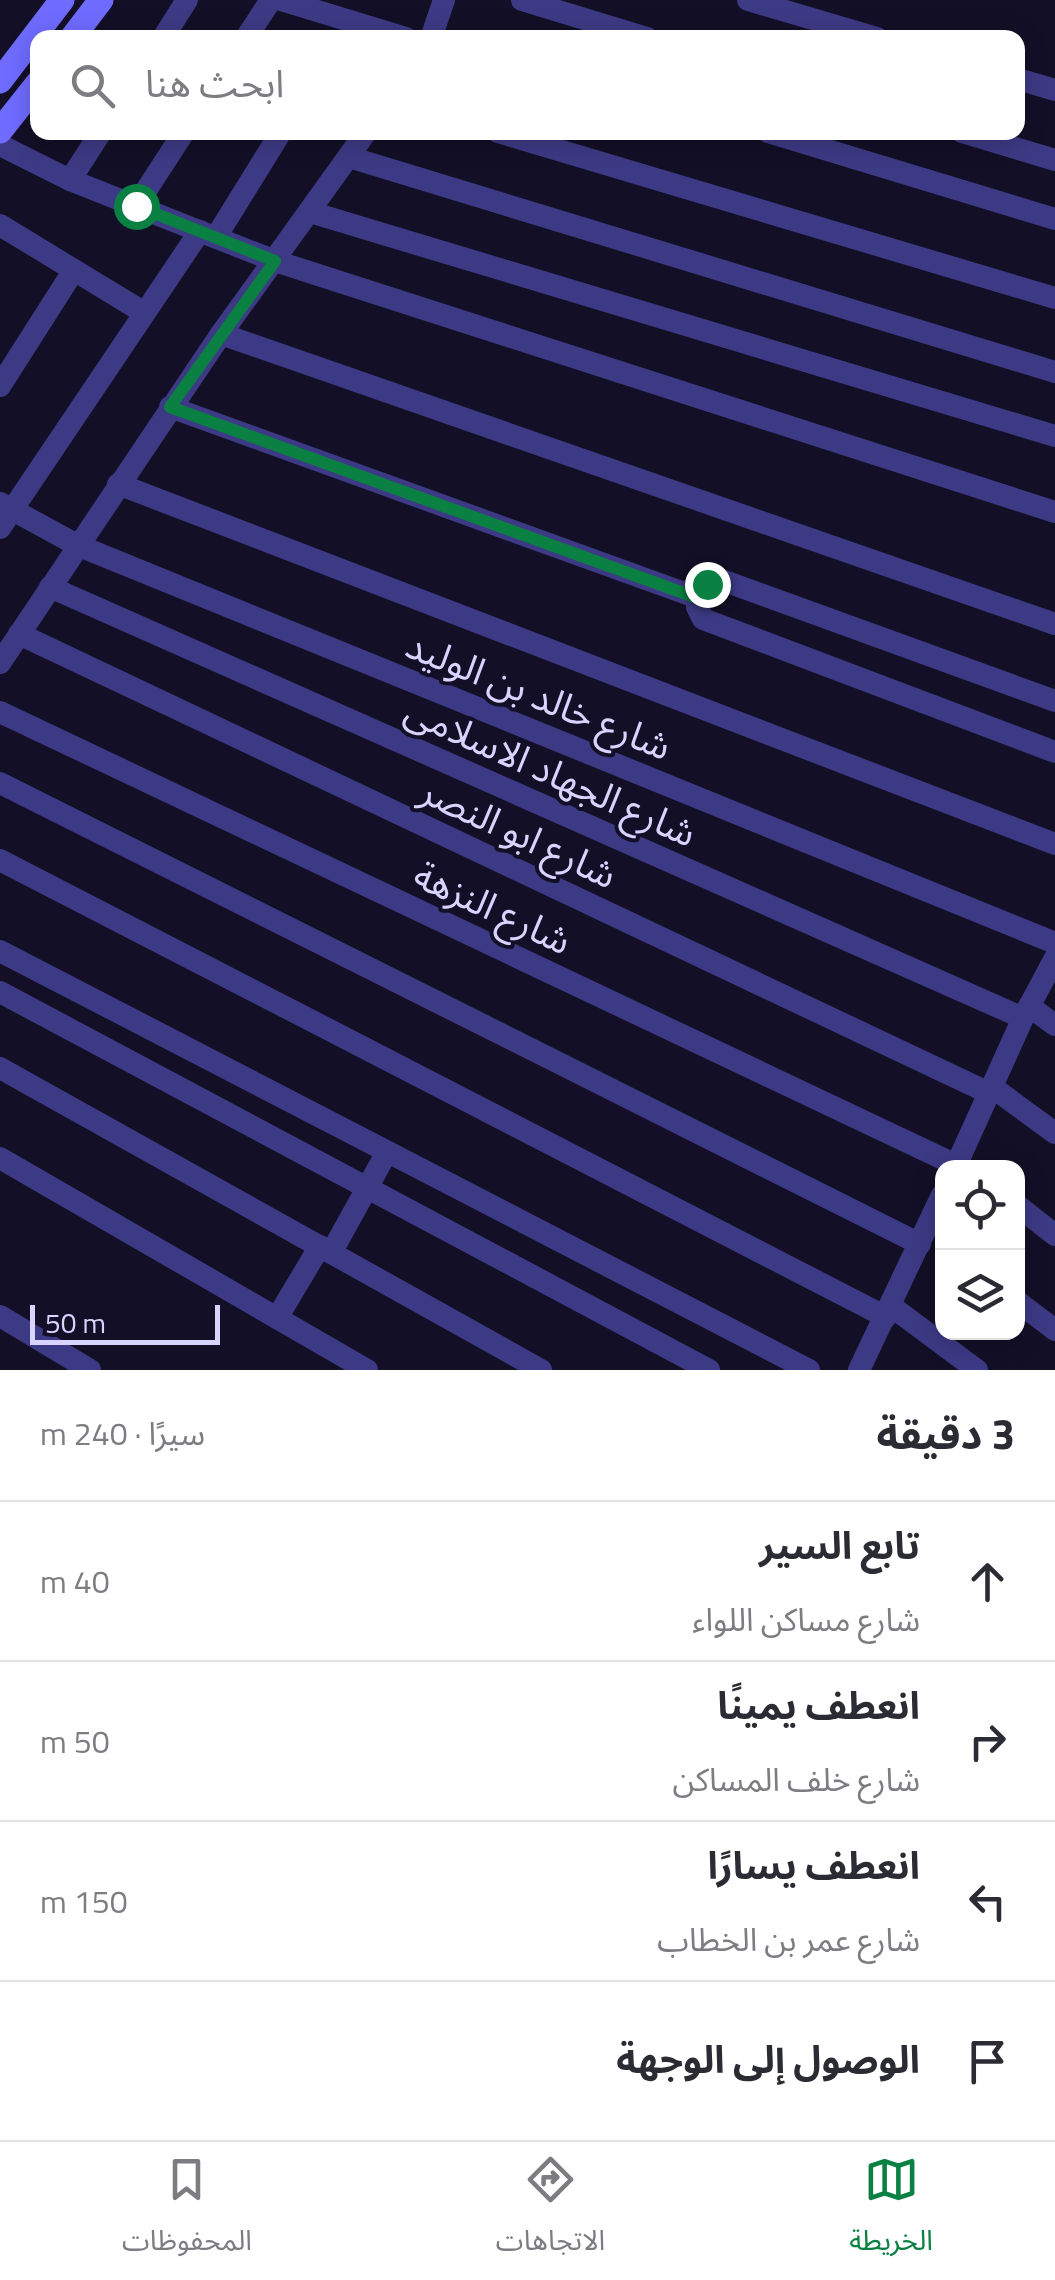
<!DOCTYPE html>
<html lang="ar">
<meta charset="utf-8">
<style>
body{margin:0;font-family:"Titillium Web","Noto Sans Arabic",sans-serif;background:#f2f2f3;color:#2b2b33;direction:rtl}
.controls{position:absolute;right:30px;bottom:30px;display:grid;overflow:hidden;border-radius:20px;box-shadow:0 5px 25px #0003}
.controls button{width:90px;height:90px;display:grid;place-items:center;padding:0;border:0;border-bottom:2px solid #e1e1e2;background:#fff;color:#2b2b33;font:50px sans-serif}
.scale{position:absolute;left:30px;bottom:25px;width:190px;box-sizing:border-box;padding-left:10px;border:5px solid #d9d4ff;border-top:0;font-size:28px;line-height:35px;white-space:nowrap;color:#d9d4ff;-webkit-text-stroke:8px #130f26;paint-order:stroke}
.stop{position:absolute;width:30px;height:30px;margin:-22px;border:8px solid #0b8043;border-radius:50%;background:#fff}
.stop.end{background:#0b8043;border-color:#fff;box-shadow:0 2px 10px #0008}
.list{margin:0;padding:0;list-style:none}
h2{display:flex;justify-content:space-between;align-items:center;height:130px;margin:0;padding:0 40px;font-size:42px}
h2 small{font-size:32px;font-weight:400;color:#7c7c81}
.list li{display:grid;grid-template-columns:65px 1fr auto;gap:30px;align-items:center;box-sizing:border-box;height:160px;padding:0 40px;border-top:2px solid #e1e1e2}
.list b{display:block;font-size:38px;white-space:nowrap}
.list p{margin:0;font-size:32px;white-space:nowrap;color:#7c7c81}
.list em{font-size:32px;font-style:normal;color:#7c7c81}
.icon{flex:none;width:55px;height:55px;fill:none;stroke:currentColor;stroke-width:2;stroke-linecap:round;stroke-linejoin:round}
.map{position:relative;flex:none;width:1055px;height:1370px;overflow:hidden;direction:ltr}
.search{position:absolute;background:#fff;box-shadow:0 5px 25px #0003;left:30px;right:30px;top:30px;height:110px;display:flex;align-items:center;gap:25px;box-sizing:border-box;padding:0 35px;border-radius:20px;color:#7c7c81;font-size:38px}
.sheet{height:770px;background:#fff}
nav{display:flex;justify-content:space-around;align-items:center;box-sizing:border-box;height:140px;border-top:2px solid #e1e1e2;background:#fff;font-size:28px;color:#7c7c81}
nav a{display:grid;justify-items:center;gap:5px}
nav .on{color:#0b8043}
.map>svg:first-child{display:block}
.lines{fill:none;stroke-linecap:round;stroke-linejoin:round}
.minor{stroke:#3d3a85;stroke-width:22}
.secondary{stroke:#6f6bff;stroke-width:25}
.route{stroke:#0b8043;stroke-width:12}
.labels{text-anchor:middle;dominant-baseline:central;stroke-width:8;stroke-linejoin:round;paint-order:stroke}
.street-label{font-size:38px;fill:#d9d4ff;stroke:#130f26}
</style>
<div class="map">
<svg width="1055" height="1370" viewBox="0 0 1055 1370">
<rect width="100%" height="100%" fill="#130f26"/>
<g class="lines">
<g class="minor">
<polyline points="281,0 406,38"/>
<polyline points="522,0 647,38"/>
<polyline points="748,0 877,38"/>
<polyline points="163,38 187,0"/>
<polyline points="246,38 271,0"/>
<polyline points="431,38 444,0"/>
<polyline points="1018,79 1055,90"/>
<polyline points="498,132 1055,298"/>
<polyline points="768,132 1055,219"/>
<polyline points="962,132 1055,160"/>
<polyline points="0,145 70,180 275,261 1055,512"/>
<polyline points="349,157 1055,372"/>
<polyline points="70,180 101,132"/>
<polyline points="136,206 184,132"/>
<polyline points="310,212 1055,436"/>
<polyline points="0,225 143,312"/>
<polyline points="216,237 281,132"/>
<polyline points="221,334 1055,624"/>
<polyline points="0,386 74,270"/>
<polyline points="170,407 701,599"/>
<polyline points="118,484 1055,844"/>
<polyline points="0,503 77,545 1055,943"/>
<polyline points="0,528 200,231"/>
<polyline points="50,587 1023,1018"/>
<polyline points="19,634 989,1093"/>
<polyline points="0,663 221,334 366,132"/>
<polyline points="1055,701 719,579 707,584 697,607 703,619 1055,752"/>
<polyline points="0,712 956,1165"/>
<polyline points="0,783 920,1244"/>
<polyline points="0,860 886,1317"/>
<polyline points="0,951 809,1370"/>
<polyline points="0,992 709,1370"/>
<polyline points="1029,1006 1055,1025"/>
<polyline points="0,1068 541,1370"/>
<polyline points="992,1087 1055,1133"/>
<polyline points="0,1158 367,1370"/>
<polyline points="955,1168 1023,1018 1055,958"/>
<polyline points="1018,1206 1055,1235"/>
<polyline points="331,1253 387,1152"/>
<polyline points="1018,1302 1055,1330"/>
<polyline points="891,1306 977,1370"/>
<polyline points="0,1316 90,1370"/>
<polyline points="277,1318 320,1246"/>
<polyline points="859,1370 942,1195"/>
</g>
<g class="secondary">
<polyline points="72,38 101,0"/>
<polyline points="0,81 62,0"/>
<polyline points="0,131 38,83"/>
</g>
</g>
<g class="lines">
<polyline class="route" points="136,206 275,261 170,407 700,599 707,584"/>
</g>
<g class="labels">
<g class="street-label">
<text transform="translate(539 695) rotate(22)">شارع خالد بن الوليد</text>
<text transform="translate(551 771) rotate(24)">شارع الجهاد الاسلامى</text>
<text transform="translate(519 832) rotate(25)">شارع ابو النصر</text>
<text transform="translate(493 907) rotate(25)">شارع النزهة</text>
</g>
</g>
</svg>
<div class="controls">
<button><svg class="icon" aria-label="locate" viewBox="0 0 24 24"><circle cx="12" cy="12" r="6"/><path d="M12 2v4M12 18v4M2 12h4M18 12h4"/></svg></button>
<button><svg class="icon" aria-label="layers" viewBox="0 0 24 24"><path d="M12 4l9 5-9 5-9-5zM3 14l9 5 9-5"/></svg></button>
</div>
<div class="scale">50 m</div>
<div class="stop" style="left:136px;top:206px"></div>
<div class="stop end" style="left:707px;top:584px"></div>
<div class="search"><svg class="icon" aria-label="search" viewBox="0 0 24 24"><circle cx="10" cy="10" r="6"/><path d="M15 15l6 6"/></svg>ابحث هنا</div>
</div>
<section class="sheet">
<h2>3 دقيقة<small>سيرًا · 240 m</small></h2>
<ul class="list">
<li><svg class="icon" aria-label="ahead" viewBox="0 0 24 24"><path d="M12 20V5M6 11l6-6 6 6"/></svg><div><b>تابع السير</b><p>شارع مساكن اللواء</p></div><em>40 m</em></li>
<li><svg class="icon" aria-label="right" viewBox="0 0 24 24"><path d="M7 20v-9h11M14 6l5 5-5 5"/></svg><div><b>انعطف يمينًا</b><p>شارع خلف المساكن</p></div><em>50 m</em></li>
<li><svg class="icon" aria-label="left" viewBox="0 0 24 24"><path d="M17 20v-9H6M10 6l-5 5 5 5"/></svg><div><b>انعطف يسارًا</b><p>شارع عمر بن الخطاب</p></div><em>150 m</em></li>
<li><svg class="icon" aria-label="arrive" viewBox="0 0 24 24"><path d="M6 21V4h12l-3 4 3 4H6"/></svg><div><b>الوصول إلى الوجهة</b></div></li>
</ul>
</section>
<nav>
<a class="on"><svg class="icon" aria-label="map" viewBox="0 0 24 24"><path d="M3 6l6-2 6 2 6-2v14l-6 2-6-2-6 2zM9 4v14M15 6v14"/></svg>الخريطة</a>
<a><svg class="icon" aria-label="directions" viewBox="0 0 24 24"><path d="M12 3l9 9-9 9-9-9zM9 14v-3h6M13 9l2 2-2 2"/></svg>الاتجاهات</a>
<a><svg class="icon" aria-label="saved" viewBox="0 0 24 24"><path d="M7 4h10v16l-5-4-5 4z"/></svg>المحفوظات</a>
</nav>
